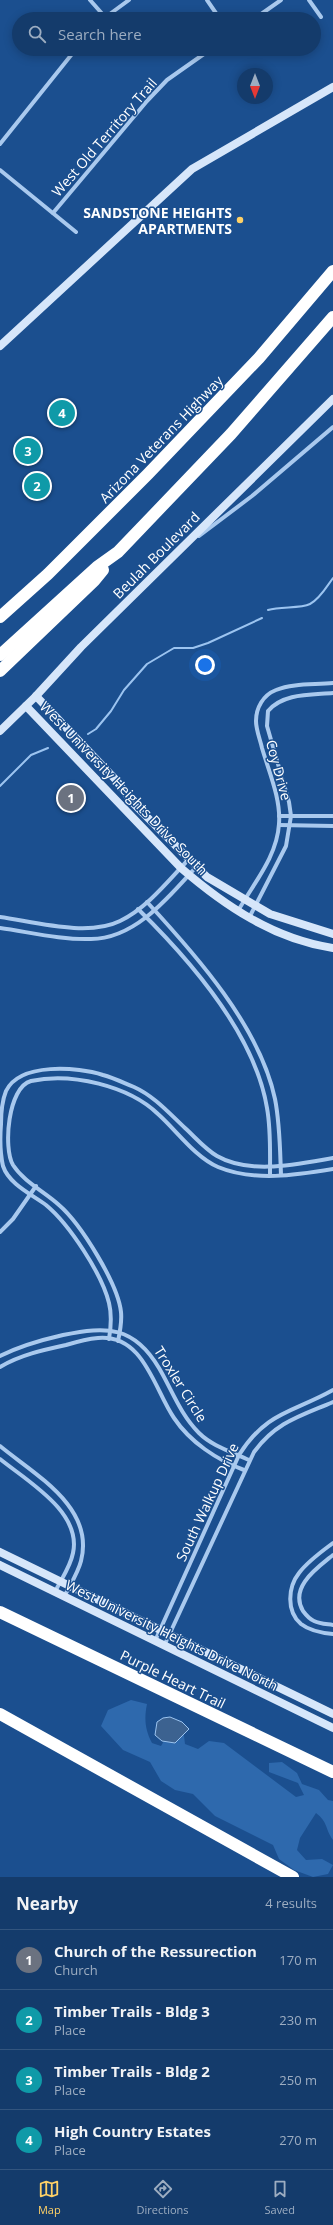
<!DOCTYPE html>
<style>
body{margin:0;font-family:"Open Sans",sans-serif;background:#1d4271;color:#f1f3f6}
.compass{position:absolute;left:237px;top:68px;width:36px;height:36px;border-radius:50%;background:#143b6b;box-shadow:0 2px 10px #0003;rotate:180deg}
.you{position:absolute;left:205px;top:665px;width:14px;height:14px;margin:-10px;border:3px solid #fff;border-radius:50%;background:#1a73e8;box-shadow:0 0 0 6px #1a73e833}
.badge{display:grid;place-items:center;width:26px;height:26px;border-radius:50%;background:#ffd166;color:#fff;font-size:13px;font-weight:700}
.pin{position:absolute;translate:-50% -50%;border:2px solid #fff;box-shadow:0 1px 4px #0006}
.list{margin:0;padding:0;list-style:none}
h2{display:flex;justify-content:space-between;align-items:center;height:52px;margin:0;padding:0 16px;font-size:17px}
h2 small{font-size:13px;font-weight:400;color:#9dadc1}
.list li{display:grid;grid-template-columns:26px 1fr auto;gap:12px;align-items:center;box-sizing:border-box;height:60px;padding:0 16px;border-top:1px solid #33557e}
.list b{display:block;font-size:15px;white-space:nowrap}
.list p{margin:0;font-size:13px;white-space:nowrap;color:#9dadc1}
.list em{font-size:13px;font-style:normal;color:#9dadc1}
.icon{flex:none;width:22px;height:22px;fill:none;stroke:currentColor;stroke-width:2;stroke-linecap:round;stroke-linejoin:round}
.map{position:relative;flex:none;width:333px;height:1877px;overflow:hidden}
.search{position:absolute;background:#143b6b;box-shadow:0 2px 10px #0003;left:12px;right:12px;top:12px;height:44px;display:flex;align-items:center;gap:10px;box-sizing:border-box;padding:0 14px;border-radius:22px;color:#9dadc1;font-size:15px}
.sheet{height:292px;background:#143b6b}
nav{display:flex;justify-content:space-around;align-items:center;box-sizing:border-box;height:56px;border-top:1px solid #33557e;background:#143b6b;font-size:11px;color:#9dadc1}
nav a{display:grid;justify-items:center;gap:2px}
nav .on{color:#ffd166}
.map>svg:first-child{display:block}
.green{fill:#2e69ad}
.water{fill:#3c6290;stroke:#9cc4f0}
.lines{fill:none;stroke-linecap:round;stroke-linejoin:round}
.stream{stroke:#9cc4f0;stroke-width:2}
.street{stroke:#a9c9ee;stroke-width:4}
.secondary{stroke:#d6e6fa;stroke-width:8}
.highway{stroke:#fff;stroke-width:12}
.poi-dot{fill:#ffd166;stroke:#1b4f8f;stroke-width:1.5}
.labels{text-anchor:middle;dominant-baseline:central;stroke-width:3;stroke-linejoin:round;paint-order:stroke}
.street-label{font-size:14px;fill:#fff;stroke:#1b4f8f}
.poi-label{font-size:14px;font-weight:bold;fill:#fff;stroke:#1b4f8f;text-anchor:end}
</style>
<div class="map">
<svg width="333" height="1877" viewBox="0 0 333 1877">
<rect width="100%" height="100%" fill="#1b4f8f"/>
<path class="green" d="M 131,1700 L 147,1704 C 144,1719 145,1730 152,1743 L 161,1746 L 169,1732 L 183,1728 L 185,1744 L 198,1749 L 209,1741 L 224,1743 L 296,1797 L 304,1795 L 298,1783 L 269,1772 L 269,1763 L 282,1762 L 297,1773 L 302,1784 L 319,1790 L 328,1800 L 333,1801 L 333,1840 C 325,1829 328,1822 316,1813 L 300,1838 L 297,1850 L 306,1860 L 322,1859 L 333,1865 L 328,1874 L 313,1877 L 294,1870 L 279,1859 L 273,1845 L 215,1816 L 193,1794 L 175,1790 L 161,1781 L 150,1762 L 123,1750 L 101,1726 L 108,1710 Z"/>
<polygon class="water" points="170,1717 182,1722 189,1729 175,1743 162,1741 155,1735 157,1722 163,1718"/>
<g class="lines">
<g class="stream">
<path d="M 268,610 C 281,606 300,609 310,604 C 320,599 327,586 333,578"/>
<polyline points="88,734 96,729 111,711 124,690 147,664 174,648 193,648 208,643 262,618"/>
<polyline points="0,786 31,755 48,748"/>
</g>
<g class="street">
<polyline points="90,0 105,17"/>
<polyline points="207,0 220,19"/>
<polyline points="309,0 321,17"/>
<polyline points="103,19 129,0"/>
<polyline points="254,19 281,0"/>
<polyline points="0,144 76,49"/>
<polyline points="0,170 76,232"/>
<polyline points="53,213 147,101 167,80 211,49"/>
<polyline points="199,536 252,496 333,427"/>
<polyline points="279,816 333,816"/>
<polyline points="279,825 333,826"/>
<path d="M 147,902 C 196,955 260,1027 275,1099 C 280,1124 280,1150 281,1175"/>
<path d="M 138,909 C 190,960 255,1034 267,1108 C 271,1130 270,1153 270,1175"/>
<path d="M 238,911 C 253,884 277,857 279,824 C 281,799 269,772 262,748 C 260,739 256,730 256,721 C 256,708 263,695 276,690 C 293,683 315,685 333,683"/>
<path d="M 0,917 C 35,922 88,937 120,921 C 147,908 168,881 188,860"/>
<path d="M 249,918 L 286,846 L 291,816 L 289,802 L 267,726 L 268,711 C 283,693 311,695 333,693"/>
<path d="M 0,928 C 29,932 61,940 91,939 C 135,939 169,897 196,867"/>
<polyline points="0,1232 13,1219 36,1186"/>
<path d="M 109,1339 C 111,1327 112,1315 109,1303 C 102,1274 69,1224 46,1205 C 31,1194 9,1184 3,1166 C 0,1153 0,1137 1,1124 C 1,1113 2,1101 6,1091 C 20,1062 78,1067 103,1075 C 114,1078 124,1083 134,1087 C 154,1096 169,1113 185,1128 C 195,1137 205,1149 217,1156 C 250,1175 298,1164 333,1158"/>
<path d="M 118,1341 C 120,1332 122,1322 121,1312 C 118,1284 81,1224 59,1205 C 45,1192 24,1182 13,1165 C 3,1148 8,1087 31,1081 C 71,1072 129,1086 158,1114 C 177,1131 195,1157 218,1167 C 254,1182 297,1175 333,1169"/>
<path d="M 0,1356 C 20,1346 41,1340 63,1335 C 107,1326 134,1326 159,1368 C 172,1390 180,1414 199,1433 C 212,1446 232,1452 249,1460"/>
<path d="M 0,1367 C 20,1355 43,1350 66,1345 C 76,1342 87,1339 98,1338 C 144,1334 154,1389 174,1418 C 190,1442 217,1460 244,1470"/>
<path d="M 0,1446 C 35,1475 95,1507 81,1561 C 78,1573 70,1585 64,1597"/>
<path d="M 0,1459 C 27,1481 82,1512 73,1553 C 70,1568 61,1579 55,1592"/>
<path d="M 333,1543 C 321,1552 308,1561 299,1573 C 288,1587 286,1611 301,1624 C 310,1631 322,1633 333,1634"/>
<path d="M 333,1555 C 317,1568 289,1587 303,1611 C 306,1615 309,1619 314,1621 C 320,1624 327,1624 333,1625"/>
<path d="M 155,1641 L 239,1455 C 267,1411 292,1413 333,1390"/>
<path d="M 164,1646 L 254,1452 C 276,1422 300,1416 333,1402"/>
</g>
<g class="secondary">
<polyline points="0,346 192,169 333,87"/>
<polyline points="36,696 116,780 133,803 207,877 270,914 333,934"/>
<path d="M 26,706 L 181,868 C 225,906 274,939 333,948"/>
<polyline points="0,731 36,696 81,647 333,399"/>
<polyline points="0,1552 333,1714"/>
<polyline points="0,1565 333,1728"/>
</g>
<g class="highway">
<polyline points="0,617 48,574 148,474 259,358 333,271"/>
<polyline points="0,655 97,567 118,552 231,434 333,317"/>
<polyline points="0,671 94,581 103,570"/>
<polyline points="0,1612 333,1772"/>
<polyline points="0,1714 293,1877"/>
</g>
</g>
<circle class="poi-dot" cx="240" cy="220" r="4"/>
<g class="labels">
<g class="street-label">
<text transform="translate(104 137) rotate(-49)">West Old Territory Trail</text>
<text transform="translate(161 439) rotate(-46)">Arizona Veterans Highway</text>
<text transform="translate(156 555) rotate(-45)">Beulah Boulevard</text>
<text transform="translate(279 770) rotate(75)">Coy Drive</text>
<text transform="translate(124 788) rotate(46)">West University Heights Drive South</text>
<text transform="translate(181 1384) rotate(58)">Troxler Circle</text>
<text transform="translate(207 1502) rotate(-65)">South Walkup Drive</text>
<text transform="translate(172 1635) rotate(26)">West University Heights Drive North</text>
<text transform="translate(173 1679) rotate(26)">Purple Heart Trail</text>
</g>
<g class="poi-label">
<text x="232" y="212">SANDSTONE HEIGHTS<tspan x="232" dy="16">APARTMENTS</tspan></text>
</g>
</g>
</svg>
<svg class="compass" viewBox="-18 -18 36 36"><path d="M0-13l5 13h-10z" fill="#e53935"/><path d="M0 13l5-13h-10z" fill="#9dadc1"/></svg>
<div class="you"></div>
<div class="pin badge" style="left:71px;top:798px;background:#6b7280">1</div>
<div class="pin badge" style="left:37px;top:486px;background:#0f9aa8">2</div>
<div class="pin badge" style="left:28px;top:451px;background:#0f9aa8">3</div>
<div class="pin badge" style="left:62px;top:413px;background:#0f9aa8">4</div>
<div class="search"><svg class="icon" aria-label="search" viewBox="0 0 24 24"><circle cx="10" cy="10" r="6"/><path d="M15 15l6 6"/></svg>Search here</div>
</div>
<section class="sheet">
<h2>Nearby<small>4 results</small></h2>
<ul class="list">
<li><span class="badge" style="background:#6b7280">1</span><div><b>Church of the Ressurection</b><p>Church</p></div><em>170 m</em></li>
<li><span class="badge" style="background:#0f9aa8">2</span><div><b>Timber Trails - Bldg 3</b><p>Place</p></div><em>230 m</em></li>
<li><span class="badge" style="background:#0f9aa8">3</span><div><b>Timber Trails - Bldg 2</b><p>Place</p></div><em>250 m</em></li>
<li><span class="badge" style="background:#0f9aa8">4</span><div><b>High Country Estates</b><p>Place</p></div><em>270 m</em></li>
</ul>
</section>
<nav>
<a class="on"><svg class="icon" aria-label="map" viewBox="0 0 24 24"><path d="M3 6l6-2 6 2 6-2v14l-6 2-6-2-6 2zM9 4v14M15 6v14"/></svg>Map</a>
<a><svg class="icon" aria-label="directions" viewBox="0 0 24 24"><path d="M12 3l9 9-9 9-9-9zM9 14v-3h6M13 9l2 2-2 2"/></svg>Directions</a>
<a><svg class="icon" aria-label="saved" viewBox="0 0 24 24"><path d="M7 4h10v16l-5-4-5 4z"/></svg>Saved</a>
</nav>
